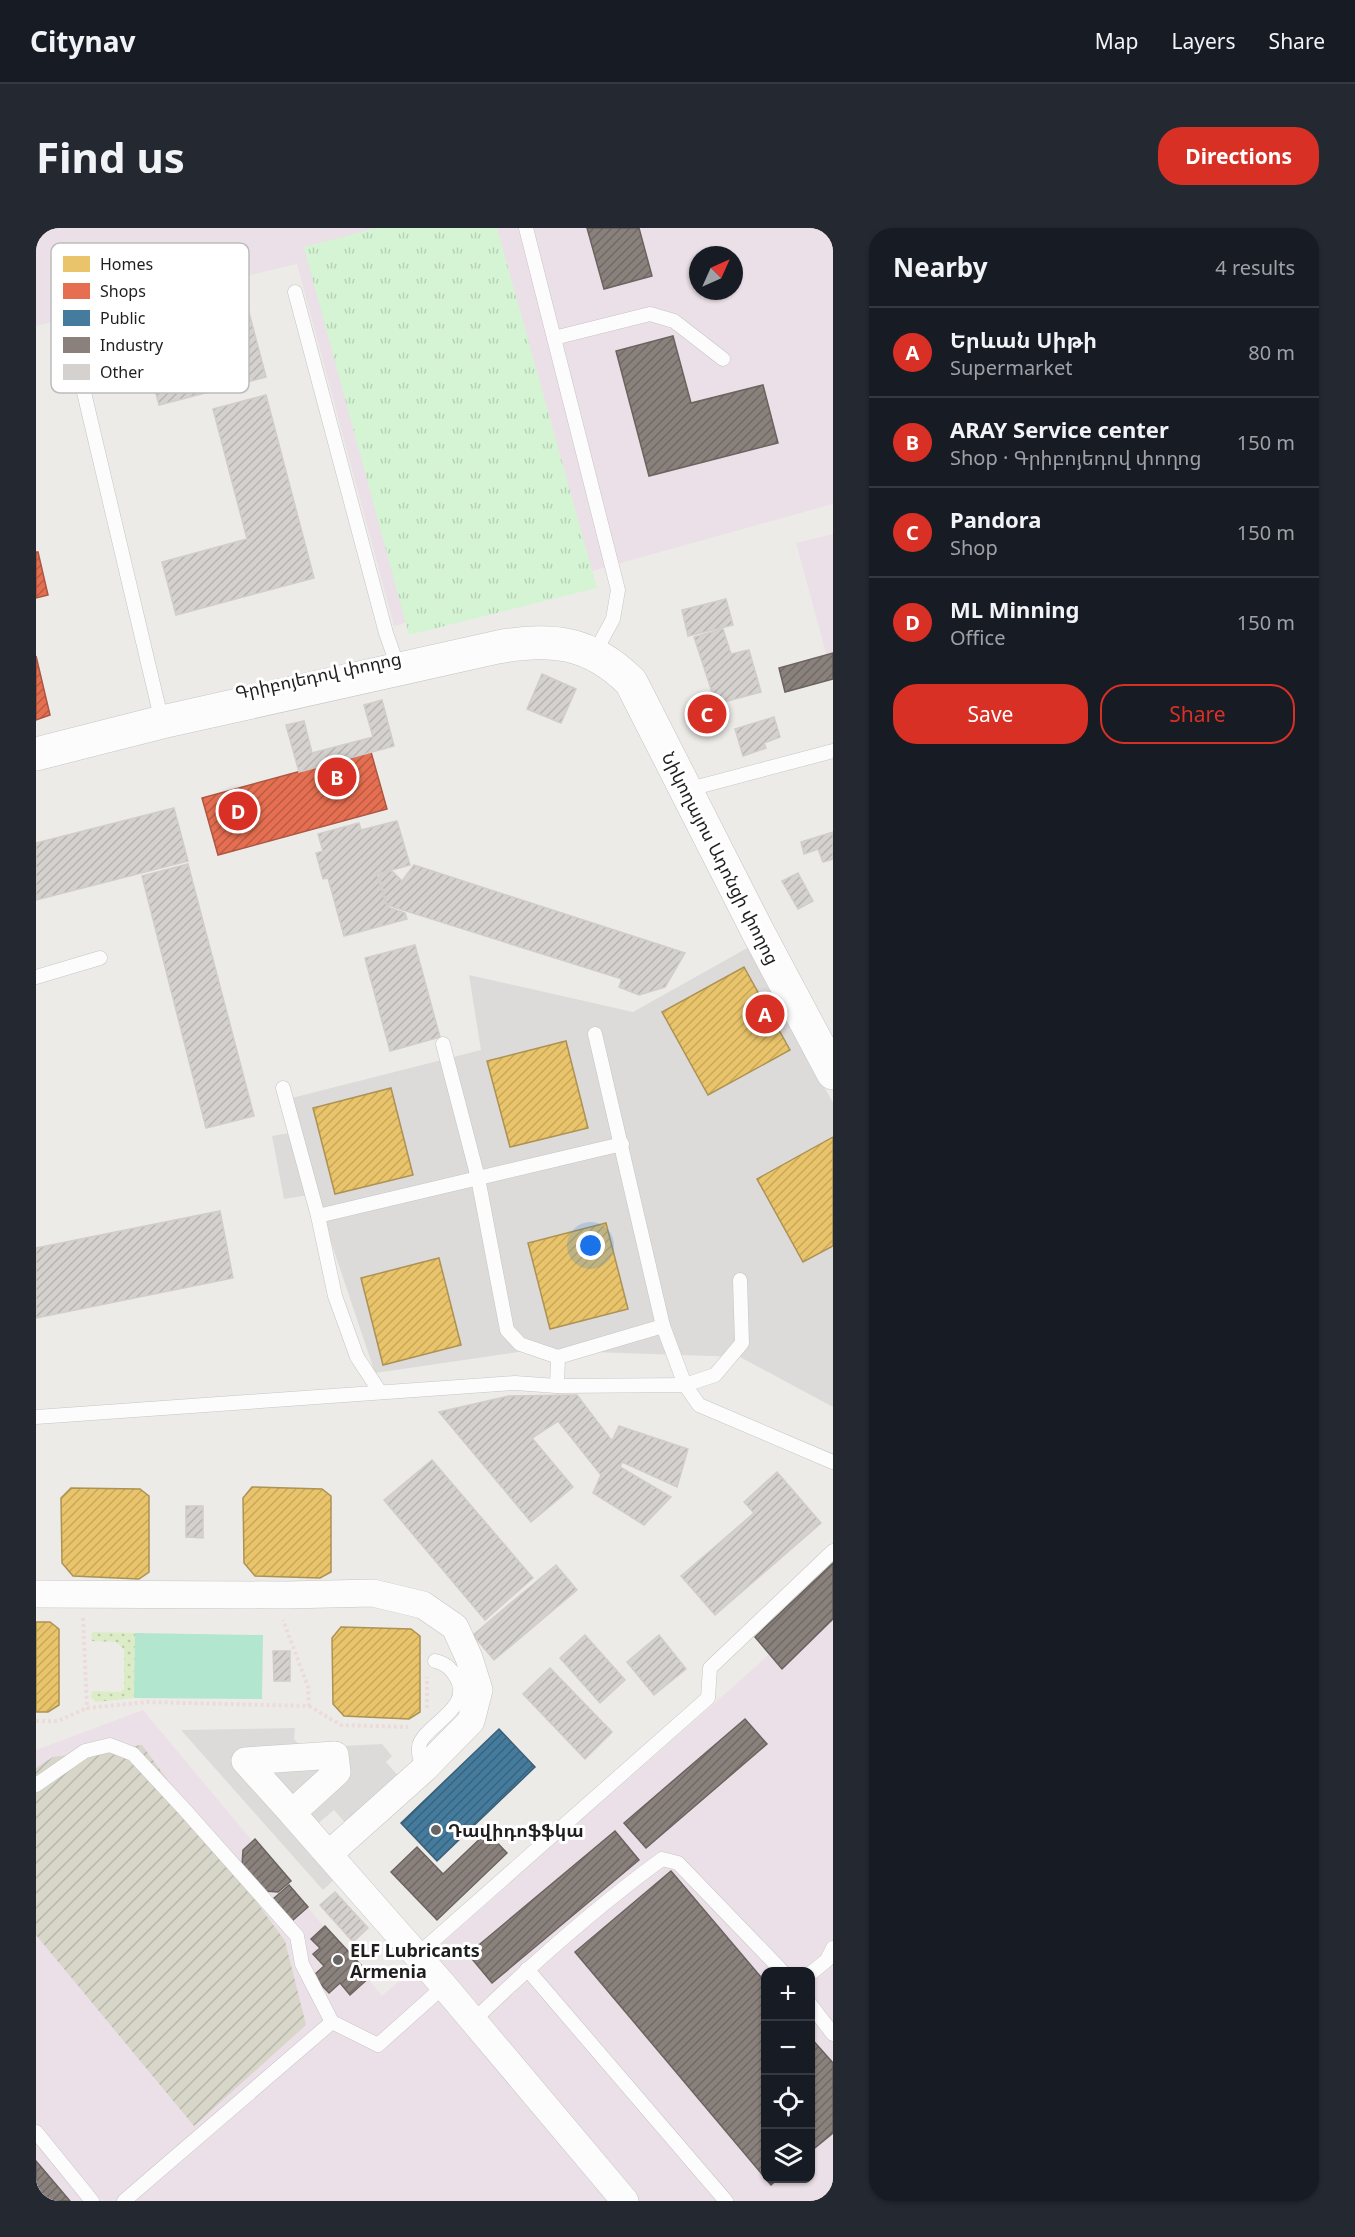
<!DOCTYPE html>
<meta charset="utf-8">
<style>
body{margin:0;font-family:"Noto Sans","Noto Sans Armenian",sans-serif;background:#242831;color:#f1f3f6}
.controls{position:absolute;right:18px;bottom:18px;display:grid;overflow:hidden;border-radius:12px;box-shadow:0 2px 4px #0004}
.controls button{width:54px;height:54px;display:grid;place-items:center;padding:0;border:0;border-bottom:2px solid #363941;background:#171b24;color:#f1f3f6;font:30px sans-serif}
.compass{position:absolute;left:653px;top:18px;width:54px;height:54px;border-radius:50%;background:#171b24;box-shadow:0 2px 4px #0004;rotate:45deg}
.you{position:absolute;left:555px;top:1018px;width:21px;height:21px;margin:-15px;border:4px solid #fff;border-radius:50%;background:#1a73e8;box-shadow:0 0 0 9px #1a73e833}
.badge{display:grid;place-items:center;width:39px;height:39px;border-radius:50%;background:#d93025;color:#fff;font-size:20px;font-weight:700}
.pin{position:absolute;translate:-50% -50%;border:3px solid #fff;box-shadow:0 2px 6px #0006}
.list{margin:0;padding:0;list-style:none}
h2{display:flex;justify-content:space-between;align-items:center;height:78px;margin:0;padding:0 24px;font-size:26px}
h2 small{font-size:20px;font-weight:400;color:#9ea1a6}
.list li{display:grid;grid-template-columns:39px 1fr auto;gap:18px;align-items:center;box-sizing:border-box;height:90px;padding:0 24px;border-top:2px solid #363941}
.list b{display:block;font-size:22px;white-space:nowrap}
.list p{margin:0;font-size:20px;white-space:nowrap;color:#9ea1a6}
.list em{font-size:20px;font-style:normal;color:#9ea1a6}
.actions{display:flex;gap:12px;padding:18px 24px}
.actions a{flex:1;padding:14px 0;border:2px solid #d93025;border-radius:24px;text-align:center;font-size:21px;color:#d93025}
.actions .main{background:#d93025;color:#fff}
.icon{flex:none;width:33px;height:33px;fill:none;stroke:currentColor;stroke-width:2;stroke-linecap:round;stroke-linejoin:round}
.map{position:relative;flex:none;width:797px;height:1973px;overflow:hidden;border-radius:24px}
header{display:flex;align-items:center;gap:36px;box-sizing:border-box;height:84px;padding:0 30px;background:#171b24;border-bottom:2px solid #363941}
header strong{font-size:28px}
nav{display:flex;gap:33px;margin-inline-start:auto;font-size:21px}
.intro{display:flex;align-items:center;justify-content:space-between;box-sizing:border-box;height:144px;padding:0 36px}
h1{margin:0;font-size:42px}
.button{padding:15px 27px;border-radius:24px;background:#d93025;color:#fff;font-size:21px;font-weight:700}
main{display:flex;gap:36px;padding:0 36px}
aside{flex:1;background:#171b24;border-radius:24px;box-shadow:0 2px 4px #0004}
.map>svg:first-child{display:block}
.residential{fill:#dcdbd9}
.industrial{fill:#ebe0e7;fill-rule:evenodd}
.construction{fill:url(#construction-furrows)}
.grass{fill:url(#grass-dots)}
.park{fill:url(#park-tufts)}
.pitch{fill:#b2e6ce}
.homes{fill:url(#homes-hatch);stroke:#ac9254;stroke-width:1.5}
.shops{fill:url(#shops-hatch);stroke:#ab5742;stroke-width:1.5}
.public{fill:url(#public-hatch);stroke:#3a5f77;stroke-width:1.5}
.industry{fill:url(#industry-hatch);stroke:#6a6460;stroke-width:1.5}
.building{fill:url(#building-hatch);stroke:#d1cdc9;stroke-width:1.5}
.lines{fill:none;stroke-linecap:round;stroke-linejoin:round}
.service-casing{stroke:#c6c5c4;stroke-width:15}
.minor-casing{stroke:#c6c5c4;stroke-width:28}
.tertiary-casing{stroke:#c6c5c4;stroke-width:34}
.path{stroke:#ecdbd9;stroke-width:4;stroke-dasharray:3 3;stroke-linecap:butt}
.service{stroke:#fcfcfc;stroke-width:14}
.minor{stroke:#fcfcfc;stroke-width:27}
.tertiary{stroke:#fcfcfc;stroke-width:33}
.poi-dot{fill:#676665;stroke:#fff;stroke-width:2}
.labels{text-anchor:middle;dominant-baseline:central;stroke-width:6;stroke-linejoin:round;paint-order:stroke}
.street-label{font-size:18px;fill:#1f1f1f;stroke:#fff}
.poi-label{font-size:18px;font-weight:bold;fill:#1f1f1f;stroke:#fff;text-anchor:start}
.key{fill:#fff;stroke:#bcbcbc;stroke-width:1.5}
.key-label{font-size:16px;fill:#1f1f1f}
</style>
<header>
<strong>Citynav</strong>
<nav><a>Map</a><a>Layers</a><a>Share</a></nav>
</header>
<div class="intro"><h1>Find us</h1><a class="button">Directions</a></div>
<main>
<div class="map">
<svg width="797" height="1973" viewBox="0 0 797 1973">
<defs>
<pattern id="construction-furrows" width="10" height="10" patternUnits="userSpaceOnUse" patternTransform="scale(1.5)"><rect width="10" height="10" fill="#d7d6c9"/><path d="M-1 1l2-2M0 10L10 0M9 11l2-2" fill="none" stroke="#b8b7ac"/></pattern>
<pattern id="grass-dots" width="8" height="8" patternUnits="userSpaceOnUse" patternTransform="scale(1.5)"><rect width="8" height="8" fill="#dbecc6"/><path d="M2 2h.1M6 6h.1" fill="none" stroke="#bccaaa" stroke-width="1.8" stroke-linecap="round"/></pattern>
<pattern id="park-tufts" width="24" height="20" patternUnits="userSpaceOnUse" patternTransform="scale(1.5)"><rect width="24" height="20" fill="#d5f4d4"/><path d="M3 7l-1-3M5 7V3M7 7l1-3M15 17l-1-3M17 17v-4M19 17l1-3" fill="none" stroke="#b6d1b6"/></pattern>
<pattern id="homes-hatch" width="6" height="6" patternUnits="userSpaceOnUse" patternTransform="scale(1.5)"><rect width="6" height="6" fill="#e9c46a"/><path d="M-1 1l2-2M0 6l6-6M5 7l2-2" fill="none" stroke="#c7a85b"/></pattern>
<pattern id="shops-hatch" width="6" height="6" patternUnits="userSpaceOnUse" patternTransform="scale(1.5)"><rect width="6" height="6" fill="#e76f51"/><path d="M-1 1l2-2M0 6l6-6M5 7l2-2" fill="none" stroke="#bb5b43"/></pattern>
<pattern id="public-hatch" width="6" height="6" patternUnits="userSpaceOnUse" patternTransform="scale(1.5)"><rect width="6" height="6" fill="#457b9d"/><path d="M-1 1l2-2M0 6l6-6M5 7l2-2" fill="none" stroke="#39647f"/></pattern>
<pattern id="industry-hatch" width="6" height="6" patternUnits="userSpaceOnUse" patternTransform="scale(1.5)"><rect width="6" height="6" fill="#8a817c"/><path d="M-1 1l2-2M0 6l6-6M5 7l2-2" fill="none" stroke="#706965"/></pattern>
<pattern id="building-hatch" width="6" height="6" patternUnits="userSpaceOnUse" patternTransform="scale(1.5)"><rect width="6" height="6" fill="#d4d1cf"/><path d="M-1 1l2-2M0 6l6-6M5 7l2-2" fill="none" stroke="#b6b3b1"/></pattern>
</defs>
<rect width="100%" height="100%" fill="#edebe8"/>
<g class="residential">
<polygon points="713,719 797,875 797,1179 704,1129 496,1122 339,1145 279,966 248,971 236,908 254,905 248,872 445,822 433,747 597,784"/>
<polygon points="259,1500 258,1511 266,1520 346,1516 356,1528 350,1534 365,1551 313,1599 298,1582 266,1609 302,1648 287,1662 145,1502"/>
</g>
<g class="industrial">
<path d="M 0,0 L 797,0 L 797,276 L 358,398 L 261,36 L 0,98 ZM 662,27 L 698,27 L 698,63 L 662,63 Z"/>
<polygon points="797,306 797,451 760,315"/>
<path d="M 797,1368 L 797,1973 L 0,1973 L 0,1522 L 107,1482 L 346,1768 L 707,1450 ZM 730,1744 L 774,1744 L 774,1950 L 730,1950 Z"/>
</g>
<polygon class="construction" points="106,1517 249,1713 270,1797 158,1898 0,1707 0,1540 17,1529"/>
<polygon class="grass" points="57,1404 99,1405 98,1470 60,1474 55,1469 56,1463 85,1464 88,1460 88,1421 80,1414 56,1413 55,1406"/>
<polygon class="park" points="341,0 461,0 561,360 373,407 268,19"/>
<polygon class="pitch" points="99,1405 227,1407 226,1471 98,1470"/>
<g class="homes">
<polygon points="708,739 754,822 672,867 626,784"/>
<polygon points="530,813 552,900 474,919 451,833"/>
<polygon points="355,860 377,947 299,966 277,880"/>
<polygon points="797,909 797,1018 767,1034 721,951"/>
<polygon points="570,995 592,1081 514,1101 492,1015"/>
<polygon points="403,1030 425,1117 347,1137 325,1050"/>
<polygon points="216,1259 286,1261 295,1268 295,1344 284,1350 219,1348 208,1335 207,1270"/>
<polygon points="35,1260 104,1261 113,1268 113,1344 103,1351 37,1348 26,1335 25,1270"/>
<polygon points="0,1394 14,1394 23,1401 23,1477 12,1484 0,1484"/>
<polygon points="305,1399 375,1401 384,1408 384,1484 373,1491 308,1488 297,1476 296,1410"/>
</g>
<g class="shops">
<polygon points="0,324 2,324 12,367 0,370"/>
<polygon points="0,428 14,487 0,492"/>
<polygon points="335,524 351,581 182,627 166,570"/>
</g>
<polygon class="public" points="463,1501 499,1539 401,1633 365,1595"/>
<g class="industry">
<polygon points="551,0 603,0 616,48 568,61"/>
<polygon points="637,108 655,175 727,157 742,215 613,248 580,123"/>
<polygon points="797,425 797,451 749,464 743,440"/>
<polygon points="797,1335 797,1391 746,1441 719,1409"/>
<polygon points="709,1491 731,1516 610,1620 588,1595"/>
<polygon points="579,1603 603,1632 456,1755 432,1726"/>
<polygon points="451,1604 471,1625 401,1692 355,1644 381,1619 407,1646"/>
<polygon points="219,1611 255,1653 242,1664 228,1663 206,1638 207,1622"/>
<polygon points="635,1643 730,1755 730,1950 743,1950 735,1957 539,1724"/>
<polygon points="253,1657 272,1679 256,1693 237,1671"/>
<polygon points="289,1698 335,1748 314,1767 304,1755 293,1765 277,1748 288,1738 277,1726 284,1720 275,1711"/>
<polygon points="774,1809 797,1835 797,1905 774,1924"/>
<polygon points="0,1933 34,1973 0,1973"/>
</g>
<g class="building">
<polygon points="210,73 230,149 123,177 103,101"/>
<polygon points="230,167 278,350 140,387 126,334 211,311 177,181"/>
<polygon points="690,371 697,397 652,408 646,382"/>
<polygon points="687,401 695,426 713,422 725,464 680,476 658,409"/>
<polygon points="506,446 540,461 525,495 491,481"/>
<polygon points="346,472 358,518 263,544 250,497 268,493 276,525 337,509 328,477"/>
<polygon points="738,489 744,509 728,515 730,520 707,528 699,501"/>
<polygon points="138,580 152,633 0,672 0,615"/>
<polygon points="361,593 374,637 341,646 351,679 369,685 371,691 308,708 292,650 287,651 280,625 287,623 282,606 323,595 325,602"/>
<polygon points="797,604 797,631 787,634 782,621 768,626 765,614"/>
<polygon points="152,636 218,888 170,900 106,648"/>
<polygon points="378,637 649,725 629,759 603,767 583,759 586,751 351,677 343,647 356,643 366,653"/>
<polygon points="762,645 777,673 762,681 746,653"/>
<polygon points="379,717 404,809 354,823 329,730"/>
<polygon points="184,983 197,1050 0,1090 0,1020"/>
<polygon points="541,1167 576,1213 583,1198 652,1221 641,1259 586,1234 584,1239 635,1269 608,1297 557,1265 565,1247 522,1193 496,1210 537,1259 495,1294 403,1184 473,1168"/>
<polygon points="396,1232 497,1350 449,1392 348,1272"/>
<polygon points="741,1244 785,1295 679,1387 645,1348 718,1285 708,1274"/>
<polygon points="150,1278 167,1278 167,1310 150,1309"/>
<polygon points="520,1337 541,1362 458,1432 437,1407"/>
<polygon points="549,1407 589,1452 564,1475 524,1430"/>
<polygon points="623,1407 650,1441 618,1467 591,1434"/>
<polygon points="237,1423 254,1423 254,1453 238,1453"/>
<polygon points="514,1440 576,1504 549,1531 487,1466"/>
<polygon points="299,1664 332,1700 317,1714 284,1677"/>
</g>
<g class="lines">
<defs>
<g id="service">
<polyline points="490,0 582,362 577,391 564,415"/>
<polyline points="259,64 350,405 363,442"/>
<polyline points="518,110 614,86 638,93 687,131"/>
<polyline points="46,156 126,494"/>
<polyline points="650,562 797,523"/>
<polyline points="0,749 64,730"/>
<polyline points="559,806 627,1098 649,1157 679,1147 706,1115 704,1052"/>
<polyline points="407,816 442,950 471,1102 484,1116 522,1129 627,1098"/>
<polyline points="247,860 282,988 299,1068 321,1129 344,1164"/>
<polyline points="282,988 586,916"/>
<polyline points="521,1158 522,1129"/>
<polyline points="0,1189 479,1155 521,1158 649,1157 663,1177 797,1234"/>
<path d="M 388,1541 C 384,1530 379,1520 387,1510 C 400,1492 437,1476 420,1449 C 415,1440 409,1435 399,1433"/>
<polyline points="0,1557 49,1523 74,1517 97,1526 149,1582 261,1708 266,1736 296,1794 342,1817 408,1758"/>
<polyline points="381,1727 672,1470 674,1440 797,1323"/>
<polyline points="491,1741 690,1973"/>
<polyline points="774,1746 791,1732 797,1720"/>
<polyline points="774,1776 797,1806"/>
<path d="M 437,1793 C 497,1735 559,1680 626,1631 L 642,1635 L 747,1744"/>
<polyline points="0,1904 56,1973"/>
<polyline points="88,1973 296,1794"/>
</g>
<g id="minor">
<polyline points="0,1366 251,1367 337,1365 387,1377 419,1399 433,1430 443,1462 435,1493 388,1541 293,1626"/>
<polyline points="256,1585 209,1533 299,1527 301,1544 256,1585 408,1758 589,1973"/>
</g>
<path id="tertiary" d="M 0,526 L 126,494 L 462,419 C 516,409 555,414 595,454 L 722,704 L 797,845"/>
</defs>
<use href="#service" class="service-casing"/>
<use href="#minor" class="minor-casing"/>
<use href="#tertiary" class="tertiary-casing"/>
<g class="path">
<polyline points="47,1390 51,1480 111,1474 273,1478 272,1459 247,1392"/>
<polyline points="273,1478 305,1497 372,1499"/>
<polyline points="391,1480 391,1449"/>
<polyline points="0,1493 22,1493 51,1480"/>
</g>
<use href="#service" class="service"/>
<use href="#minor" class="minor"/>
<use href="#tertiary" class="tertiary"/>
</g>
<g class="poi-dot">
<circle cx="400" cy="1602" r="6"/>
<circle cx="302" cy="1732" r="6"/>
</g>
<g class="labels">
<g class="street-label">
<text transform="translate(282 447) rotate(-12)">Գրիբոյեդով փողոց</text>
<text transform="translate(685 630) rotate(63)">Նիկողայոս Ադոնցի փողոց</text>
</g>
<g class="poi-label">
<text x="412" y="1602">Դավիդոֆֆկա</text>
<text x="314" y="1722">ELF Lubricants<tspan x="314" dy="21">Armenia</tspan></text>
</g>
</g>
<rect x="15" y="15" width="198" height="150" rx="9" class="key"/>
<rect x="27" y="28" width="27" height="16" fill="#e9c46a"/>
<rect x="27" y="55" width="27" height="16" fill="#e76f51"/>
<rect x="27" y="82" width="27" height="16" fill="#457b9d"/>
<rect x="27" y="109" width="27" height="16" fill="#8a817c"/>
<rect x="27" y="136" width="27" height="16" fill="#d4d1cf"/>
<g class="key-label">
<text x="64" y="42">Homes</text>
<text x="64" y="69">Shops</text>
<text x="64" y="96">Public</text>
<text x="64" y="123">Industry</text>
<text x="64" y="150">Other</text>
</g>
</svg>
<div class="controls">
<button>+</button>
<button>−</button>
<button><svg class="icon" aria-label="locate" viewBox="0 0 24 24"><circle cx="12" cy="12" r="6"/><path d="M12 2v4M12 18v4M2 12h4M18 12h4"/></svg></button>
<button><svg class="icon" aria-label="layers" viewBox="0 0 24 24"><path d="M12 4l9 5-9 5-9-5zM3 14l9 5 9-5"/></svg></button>
</div>
<svg class="compass" viewBox="-18 -18 36 36"><path d="M0-13l5 13h-10z" fill="#e53935"/><path d="M0 13l5-13h-10z" fill="#9ea1a6"/></svg>
<div class="you"></div>
<div class="pin badge" style="left:729px;top:786px">A</div>
<div class="pin badge" style="left:301px;top:549px">B</div>
<div class="pin badge" style="left:671px;top:486px">C</div>
<div class="pin badge" style="left:202px;top:583px">D</div>
</div>
<aside>
<h2>Nearby<small>4 results</small></h2>
<ul class="list">
<li><span class="badge">A</span><div><b>Երևան Սիթի</b><p>Supermarket</p></div><em>80 m</em></li>
<li><span class="badge">B</span><div><b>ARAY Service center</b><p>Shop · Գրիբոյեդով փողոց</p></div><em>150 m</em></li>
<li><span class="badge">C</span><div><b>Pandora</b><p>Shop</p></div><em>150 m</em></li>
<li><span class="badge">D</span><div><b>ML Minning</b><p>Office</p></div><em>150 m</em></li>
</ul>
<div class="actions"><a class="main">Save</a><a>Share</a></div>
</aside>
</main>
